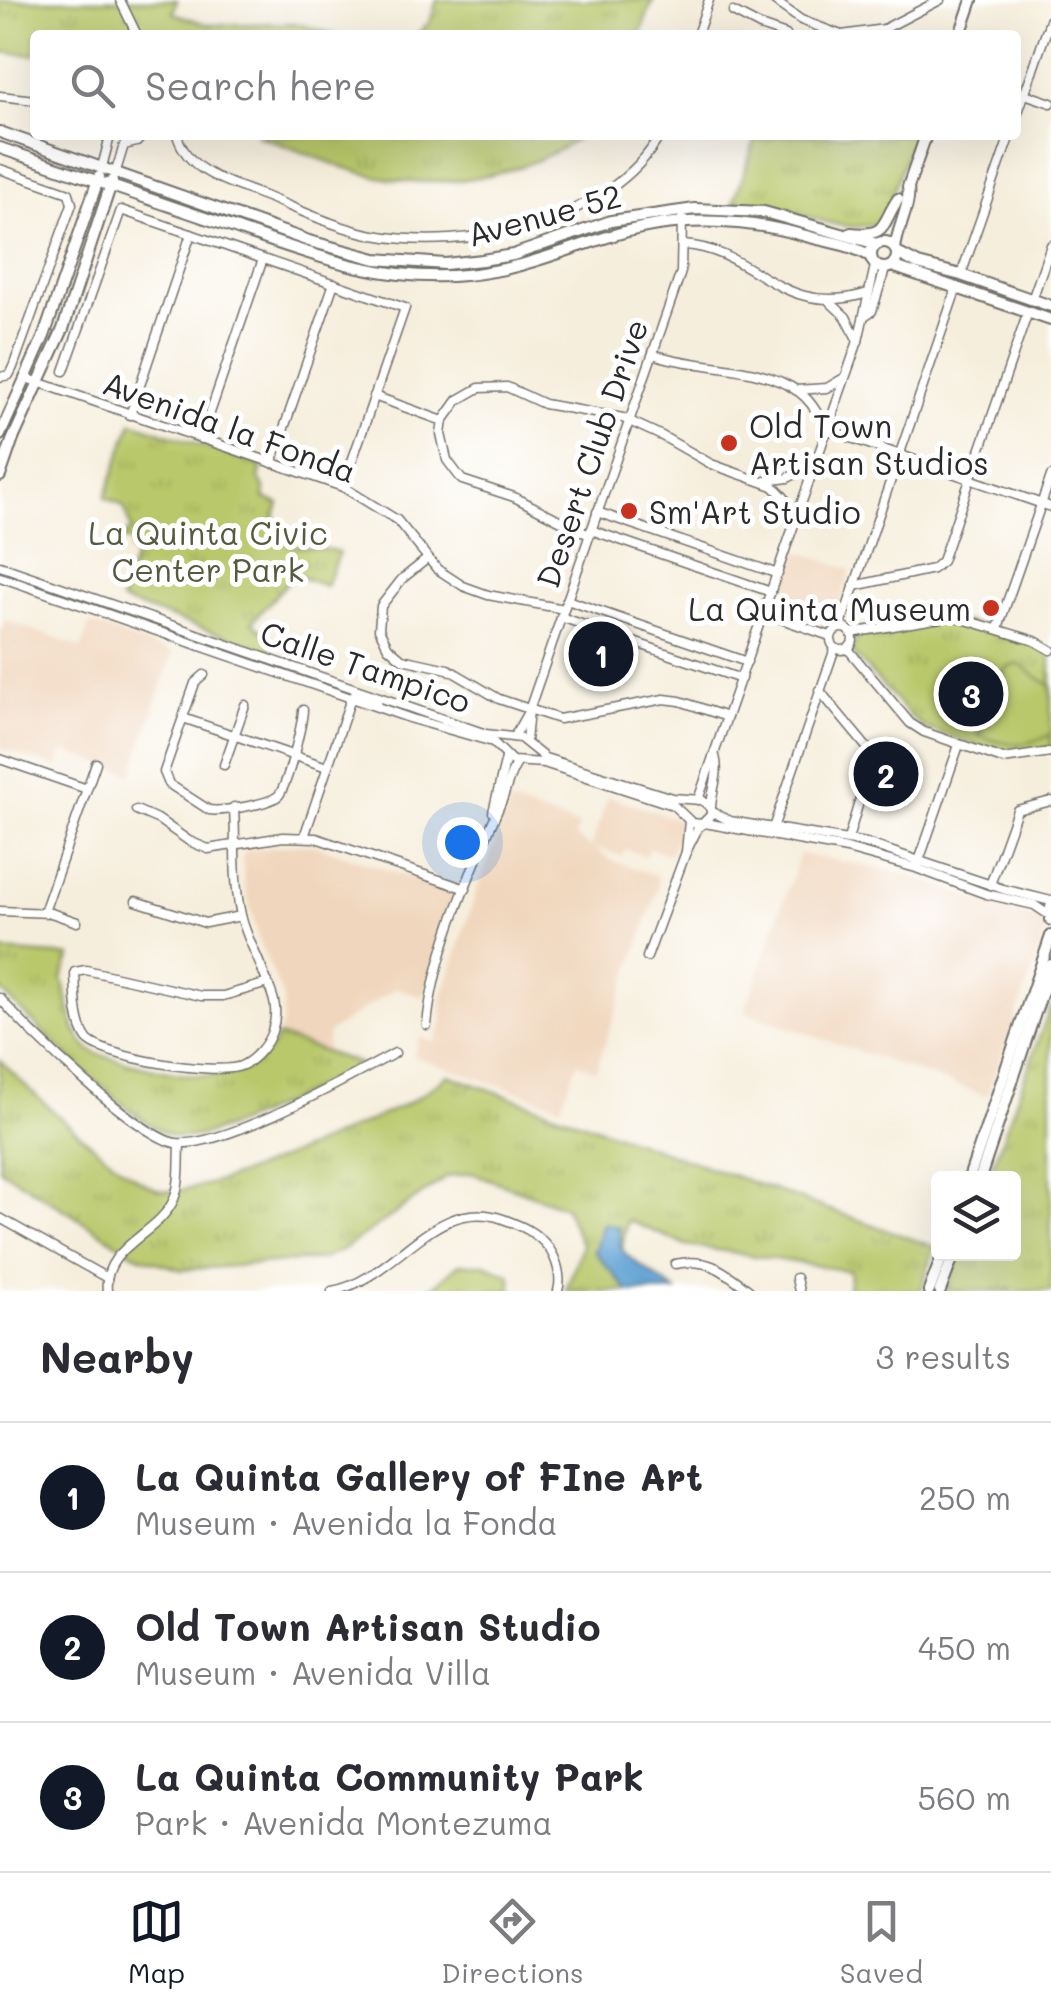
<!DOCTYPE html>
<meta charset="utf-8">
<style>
body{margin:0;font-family:Mali,sans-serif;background:#f7f7f7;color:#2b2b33}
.controls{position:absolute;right:30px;bottom:30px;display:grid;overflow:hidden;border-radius:10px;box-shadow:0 10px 40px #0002}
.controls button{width:90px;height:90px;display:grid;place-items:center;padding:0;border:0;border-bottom:2px solid #e1e1e2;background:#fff;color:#2b2b33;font:50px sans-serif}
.you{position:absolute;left:462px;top:842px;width:35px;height:35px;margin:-25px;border:8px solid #fff;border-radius:50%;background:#1a73e8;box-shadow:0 0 0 15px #1a73e833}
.badge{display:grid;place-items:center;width:65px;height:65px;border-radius:50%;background:#111827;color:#fff;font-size:32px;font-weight:700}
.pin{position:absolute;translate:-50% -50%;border:5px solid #fff;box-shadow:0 2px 10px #0006}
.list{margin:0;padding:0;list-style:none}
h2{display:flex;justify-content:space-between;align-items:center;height:130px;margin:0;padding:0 40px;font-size:42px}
h2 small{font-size:32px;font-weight:400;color:#7c7c81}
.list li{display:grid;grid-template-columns:65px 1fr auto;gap:30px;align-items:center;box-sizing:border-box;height:150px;padding:0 40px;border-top:2px solid #e1e1e2}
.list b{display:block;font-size:38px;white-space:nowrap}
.list p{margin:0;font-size:32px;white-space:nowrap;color:#7c7c81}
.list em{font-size:32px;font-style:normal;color:#7c7c81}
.icon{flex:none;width:55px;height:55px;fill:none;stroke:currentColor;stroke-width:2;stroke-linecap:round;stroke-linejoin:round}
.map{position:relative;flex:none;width:1051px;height:1291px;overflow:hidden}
.search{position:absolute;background:#fff;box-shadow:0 10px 40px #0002;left:30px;right:30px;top:30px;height:110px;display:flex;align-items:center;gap:25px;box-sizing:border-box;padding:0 35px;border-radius:10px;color:#7c7c81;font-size:38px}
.sheet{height:580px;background:#fff}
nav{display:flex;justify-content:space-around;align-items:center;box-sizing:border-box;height:140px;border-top:2px solid #e1e1e2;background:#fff;font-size:28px;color:#7c7c81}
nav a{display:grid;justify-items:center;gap:5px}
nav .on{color:#111827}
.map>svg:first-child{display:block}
.built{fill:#f0d6bc}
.grass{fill:url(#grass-tufts);stroke:#727a4b;stroke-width:2.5}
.pitch{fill:#b9c86b;stroke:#727a4b;stroke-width:2.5}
.water{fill:#5ea1d3;stroke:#44667f;stroke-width:2.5}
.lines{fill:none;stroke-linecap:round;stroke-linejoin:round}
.minor-casing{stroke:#726f69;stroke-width:11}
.major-casing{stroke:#726f69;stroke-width:14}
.minor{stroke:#fff;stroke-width:8}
.major{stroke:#fff;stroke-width:10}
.poi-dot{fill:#c8321e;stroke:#fff;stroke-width:4}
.labels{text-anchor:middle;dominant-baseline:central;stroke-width:10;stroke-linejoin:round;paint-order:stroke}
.street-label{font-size:32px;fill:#2b2b2b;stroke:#fff}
.poi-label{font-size:32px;fill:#2b2b2b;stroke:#fff;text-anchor:start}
.park-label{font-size:32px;fill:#565a3e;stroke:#fff}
</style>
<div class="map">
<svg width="1051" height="1291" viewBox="0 0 1051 1291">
<defs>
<pattern id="grass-tufts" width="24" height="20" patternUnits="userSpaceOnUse" patternTransform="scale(2.5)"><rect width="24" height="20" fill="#b9c86b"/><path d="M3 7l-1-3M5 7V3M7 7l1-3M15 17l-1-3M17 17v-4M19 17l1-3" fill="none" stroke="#9fac5d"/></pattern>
</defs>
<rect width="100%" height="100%" fill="#fff"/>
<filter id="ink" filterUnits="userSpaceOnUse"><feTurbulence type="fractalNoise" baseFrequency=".01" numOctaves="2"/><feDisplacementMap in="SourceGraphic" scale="20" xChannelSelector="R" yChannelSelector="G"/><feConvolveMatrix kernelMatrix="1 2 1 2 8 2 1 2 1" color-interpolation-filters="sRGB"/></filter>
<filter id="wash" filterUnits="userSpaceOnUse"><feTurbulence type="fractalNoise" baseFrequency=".0048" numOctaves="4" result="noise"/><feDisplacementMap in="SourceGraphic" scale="40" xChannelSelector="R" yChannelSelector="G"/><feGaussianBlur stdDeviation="2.25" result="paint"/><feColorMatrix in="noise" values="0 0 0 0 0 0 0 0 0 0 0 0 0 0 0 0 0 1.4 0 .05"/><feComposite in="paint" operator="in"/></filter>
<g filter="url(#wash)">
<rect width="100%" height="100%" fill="#f6eedc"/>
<g class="built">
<polygon points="798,551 851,570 834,621 828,624 787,610 784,603 787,582 782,580 784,575 789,577"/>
<polygon points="5,620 82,648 90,624 173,653 132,774 64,751 58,768 0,748 0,633"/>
<polygon points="608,796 679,820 681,824 670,855 650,848 646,856 625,849 622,856 593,847 613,861 657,876 658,888 596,1070 577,1063 561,1106 413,1056 420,1037 435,1042 443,1023 442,1000 476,892 510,803 579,826 575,837 591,847"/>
<polygon points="299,844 318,846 453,893 457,900 423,997 396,988 328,1033 326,1053 278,1036 283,1022 283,997 259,940 245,887 242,856 247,850"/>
<polygon points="800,854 895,871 1042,921 1047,931 987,1096 745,1012"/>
</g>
<g class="grass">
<polygon points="0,0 177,0 173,13 209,25 294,23 336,35 35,35 35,55 0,52"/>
<polygon points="437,0 653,0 640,35 416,35 430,22"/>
<path d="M 256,135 L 582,135 C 535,170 463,186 404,181 C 354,176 303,151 256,135 Z"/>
<path d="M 775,135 L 914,135 L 882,220 C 851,239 806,213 774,207 C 760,204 747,203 734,202 L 756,138 L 770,140 Z"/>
<path d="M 132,422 L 262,466 L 259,478 L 265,490 L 264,498 L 279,504 L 273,521 L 281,528 L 286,543 C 304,550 321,546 339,552 L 326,586 L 294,575 L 252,622 L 274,641 L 270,651 L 121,601 L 135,556 L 130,550 L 132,542 L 121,538 L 132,530 C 121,507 134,509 105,498 Z"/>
<polygon points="956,619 1038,645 1051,656 1051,748 1006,755 925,728 912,718 852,652 857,637"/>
<path d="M 0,951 L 71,956 L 62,978 L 75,1030 L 86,1047 L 97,1054 C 152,1068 246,1104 278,1036 L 360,1064 C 323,1084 215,1143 176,1137 C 139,1131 31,1020 0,990 Z"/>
<polygon points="1051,1005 1051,1291 947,1291 960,1254 1014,1254 1014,1178 988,1178"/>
<path d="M 0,1060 C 25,1087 128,1182 160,1190 C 202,1200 359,1126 404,1105 C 420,1098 434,1085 448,1075 L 935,1247 L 921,1291 L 848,1291 L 850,1271 L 686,1245 L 627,1220 L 621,1254 L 675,1291 L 566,1291 L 582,1246 L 565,1207 L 472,1173 L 447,1177 L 347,1247 L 323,1259 L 182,1270 L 138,1256 L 0,1169 Z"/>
<polygon points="459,1264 485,1264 511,1275 511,1291 428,1291"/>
</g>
<path class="pitch" d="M 1018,664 L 1051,686 L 1051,734 C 1026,748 1005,745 979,736 L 1006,667 Z"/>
<polygon class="water" points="603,1223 619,1227 621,1246 626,1255 676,1291 628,1291 594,1251"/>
</g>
<g filter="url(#ink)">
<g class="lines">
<defs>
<g id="minor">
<polyline points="120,0 137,35"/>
<polyline points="773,0 801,20 841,35"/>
<polyline points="733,12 760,26 786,35"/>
<polyline points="697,35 709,0"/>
<polyline points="842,35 884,29 940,0"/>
<polyline points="1016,91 1051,103"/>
<polyline points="0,96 35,100"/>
<polyline points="1016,118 1051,18"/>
<path d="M 177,135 C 189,175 232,183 267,197 C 302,211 337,228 374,235 C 465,252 612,223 660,135"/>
<polyline points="102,167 109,140 104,135"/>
<polyline points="0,169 69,193 72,204 13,367 9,375 0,377"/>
<polyline points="116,171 124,145 137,142 143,135"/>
<path d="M 684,245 C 757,250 780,320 868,293"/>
<polyline points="961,275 1010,135"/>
<polyline points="1032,300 1051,245"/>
<polyline points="830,302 846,317 858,341"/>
<polyline points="866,315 872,311 885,269"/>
<path d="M 653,354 C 699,370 758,363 799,392 C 812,401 819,417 828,430 L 1051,507"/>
<polyline points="64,371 121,210 405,308 343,487"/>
<polyline points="26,378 343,487 397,520 437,569 463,586 488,595 564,609"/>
<polyline points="796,390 827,388 844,378"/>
<polyline points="374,396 443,421"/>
<polyline points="130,415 191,234"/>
<polyline points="201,439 263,259"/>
<polyline points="272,463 334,283"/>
<polyline points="765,481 788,478 816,463"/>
<polyline points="597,512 778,574"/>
<polyline points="591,530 771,592"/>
<polyline points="589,535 514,497 462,480 447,460 441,434 443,421 458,400 479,388 507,387 544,404 623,418 662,436 711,464 773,486 784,497 796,521"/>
<polyline points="427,559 402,579 381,606 379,629 388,647 402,659 448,669 499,699 559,719 664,699 680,701 727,717"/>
<polyline points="0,566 486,734 520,738 545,758 672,798 702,800 710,807"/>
<polyline points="0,577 412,719 493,742 512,761 544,763 673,805 692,823 703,824"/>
<polyline points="854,586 933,569 942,561 1028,312"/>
<polyline points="567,600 747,662"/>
<polyline points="764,613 830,636"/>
<polyline points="561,617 741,679"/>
<circle cx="842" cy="639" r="11"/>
<polyline points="840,628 957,287"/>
<polyline points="998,628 1051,476"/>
<polyline points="851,633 953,616 1035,641 1051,650"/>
<polyline points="848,649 910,723 924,732 1003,759 1051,752"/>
<path d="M 204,675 L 195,683 L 164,772 L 169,784 L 209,810 C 221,812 271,804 279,795 C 288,783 302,726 303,710"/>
<polyline points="819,690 873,755 848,839"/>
<polyline points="183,718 327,767"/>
<polyline points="514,737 529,710 681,272 682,219"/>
<polyline points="526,741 529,710"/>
<polyline points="0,759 87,789"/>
<polyline points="224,765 245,705"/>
<polyline points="698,800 858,341 875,266"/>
<path d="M 234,807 C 236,843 233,880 241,915 C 245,934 256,953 263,972 C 272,993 280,1008 272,1031 C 268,1044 255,1059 243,1065 C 221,1077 103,1058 87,1039 C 75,1023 76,991 75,972 L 86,970 L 201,996 L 223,996 L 268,983"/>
<polyline points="136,810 159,820 189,841 208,849 283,837 316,838 466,889"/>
<polyline points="711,811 730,821 866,843 1003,889 1051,901"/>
<polyline points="493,812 506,758"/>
<polyline points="705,823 847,849 916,868 986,894 1034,905 1049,915"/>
<polyline points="773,828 835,648"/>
<polyline points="304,837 351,698 356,694 378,700"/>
<polyline points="686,852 689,821"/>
<polyline points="918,864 959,745"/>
<polyline points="990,885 1017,810 1051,801"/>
<polyline points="136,901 205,923 241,916"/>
<polyline points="0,911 51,913 77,922"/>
<polyline points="44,912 96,763"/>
<path d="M 647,957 L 686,852 L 698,828 L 711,815 C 709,795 721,776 715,756"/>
<path d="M 0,998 C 25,1029 140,1138 176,1143 C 223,1149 350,1077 395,1053"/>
<path d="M 427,1025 C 434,951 471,872 500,805 C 507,790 508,775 518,762"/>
<polyline points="0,1218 107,1278"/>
<path d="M 675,1264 C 709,1257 724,1271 750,1291"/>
<polyline points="796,1278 799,1291"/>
<path d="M 107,1291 C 102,1246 159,1235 174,1199 C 181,1182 179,1161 180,1144"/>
<path d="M 332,1291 C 396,1280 434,1194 503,1219 C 522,1226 536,1232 548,1247 C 557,1259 562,1277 558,1291"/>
</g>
<g id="major">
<polyline points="960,35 972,0"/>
<polyline points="0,132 309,241 376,259 445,264 482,260 513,255 611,221 695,209 764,212 877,244"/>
<path d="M 0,148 C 69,172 139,195 208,219 C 292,247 375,284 465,275 C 515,271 557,253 604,238 C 670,216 739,217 806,236 C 828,242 850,244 870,256"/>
<path d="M 851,233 C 888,237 881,224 898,199"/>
<circle cx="884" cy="255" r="13"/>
<path d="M 895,249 C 897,228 911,206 908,187 L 926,135"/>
<polyline points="897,253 918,264 961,275 1051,306"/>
<polyline points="892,266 1051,320"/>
<polyline points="0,435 44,336 99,177"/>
<polyline points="0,476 12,441 63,329 112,181"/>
<polyline points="1051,907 1051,920"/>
<polyline points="969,1178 1051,936"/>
<polyline points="980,1178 1051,965"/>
<polyline points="929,1291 943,1254"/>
<polyline points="940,1291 954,1254"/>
</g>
</defs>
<use href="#minor" class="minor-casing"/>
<use href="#major" class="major-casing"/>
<use href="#minor" class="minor"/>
<use href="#major" class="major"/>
</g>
</g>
<g class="poi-dot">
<circle cx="729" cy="443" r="10"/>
<circle cx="629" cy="511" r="10"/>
<circle cx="991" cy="608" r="10"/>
</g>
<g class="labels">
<g class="street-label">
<text transform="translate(544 214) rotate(-15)">Avenue 52</text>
<text transform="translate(230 426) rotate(20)">Avenida la Fonda</text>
<text transform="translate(591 453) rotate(-71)">Desert Club Drive</text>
<text transform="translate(366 666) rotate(19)">Calle Tampico</text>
</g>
<g class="poi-label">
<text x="749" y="425">Old Town<tspan x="749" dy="37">Artisan Studios</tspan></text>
<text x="649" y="511">Sm'Art Studio</text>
<text x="971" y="608" text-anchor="end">La Quinta Museum</text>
</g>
<g class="park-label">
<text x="208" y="532">La Quinta Civic<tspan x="208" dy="37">Center Park</tspan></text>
</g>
</g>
</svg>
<div class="controls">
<button><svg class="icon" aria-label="layers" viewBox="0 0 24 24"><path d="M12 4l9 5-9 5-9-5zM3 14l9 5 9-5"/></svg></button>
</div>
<div class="you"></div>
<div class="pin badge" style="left:601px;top:654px">1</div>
<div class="pin badge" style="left:886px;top:774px">2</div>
<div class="pin badge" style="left:971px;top:694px">3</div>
<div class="search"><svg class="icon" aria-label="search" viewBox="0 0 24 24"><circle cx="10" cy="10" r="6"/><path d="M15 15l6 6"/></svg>Search here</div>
</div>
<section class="sheet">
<h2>Nearby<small>3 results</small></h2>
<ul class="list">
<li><span class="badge">1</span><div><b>La Quinta Gallery of FIne Art</b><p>Museum · Avenida la Fonda</p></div><em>250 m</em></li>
<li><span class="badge">2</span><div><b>Old Town Artisan Studio</b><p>Museum · Avenida Villa</p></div><em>450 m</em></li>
<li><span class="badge">3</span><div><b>La Quinta Community Park</b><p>Park · Avenida Montezuma</p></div><em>560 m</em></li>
</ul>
</section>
<nav>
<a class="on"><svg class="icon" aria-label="map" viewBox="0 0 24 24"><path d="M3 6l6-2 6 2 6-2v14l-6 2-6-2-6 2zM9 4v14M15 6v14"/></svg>Map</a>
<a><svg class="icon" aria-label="directions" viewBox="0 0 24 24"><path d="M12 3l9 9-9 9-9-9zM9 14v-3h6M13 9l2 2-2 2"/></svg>Directions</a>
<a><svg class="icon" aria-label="saved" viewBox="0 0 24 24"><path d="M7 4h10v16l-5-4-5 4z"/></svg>Saved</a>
</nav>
